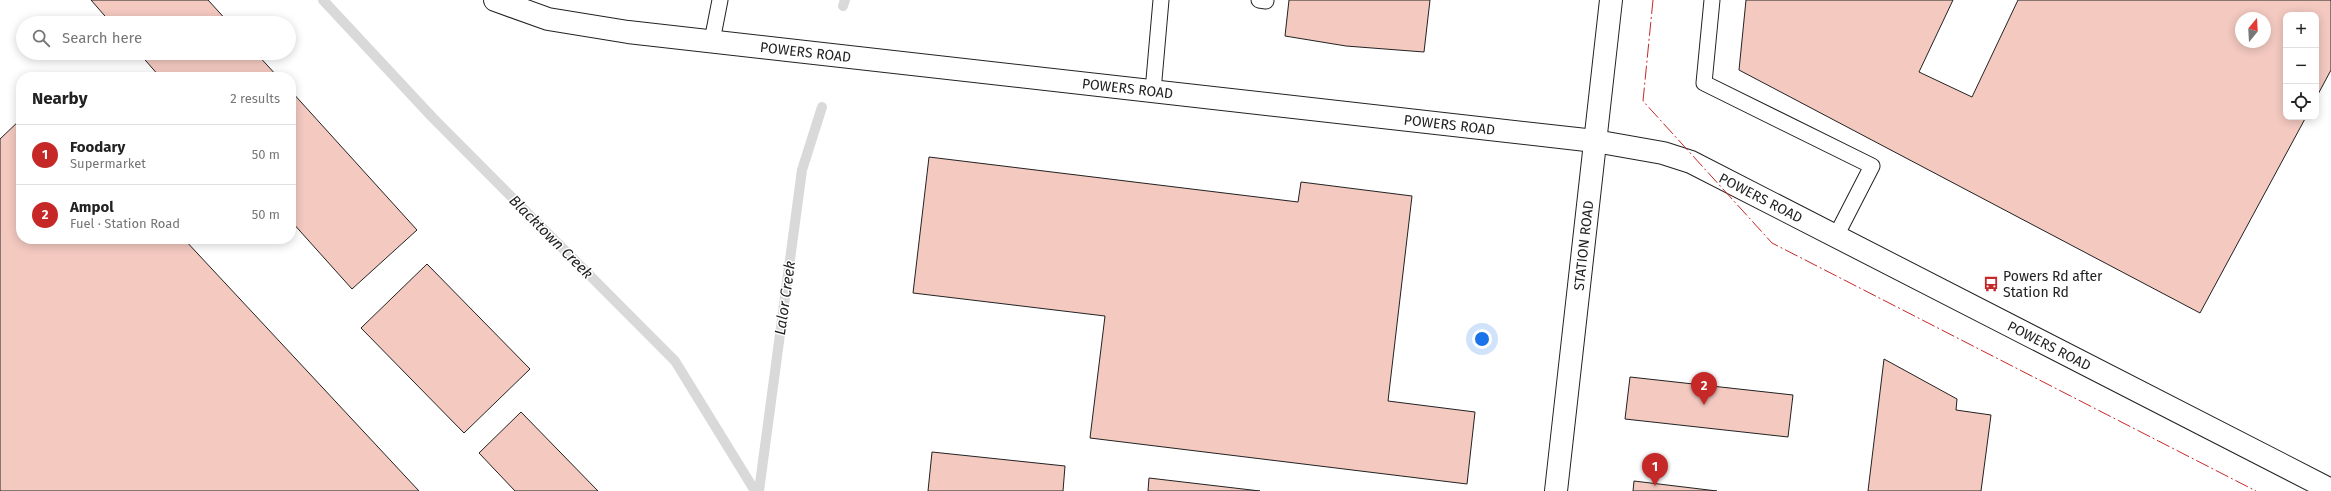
<!DOCTYPE html>
<meta charset="utf-8">
<style>
body{margin:0;font-family:"Fira Sans",sans-serif;background:#f2f2f2;color:#222}
.controls{position:absolute;right:12px;top:12px;display:grid;overflow:hidden;border-radius:8px;box-shadow:0 2px 10px #0003}
.controls button{width:36px;height:36px;display:grid;place-items:center;padding:0;border:0;border-bottom:1px solid #e0e0e0;background:#fff;color:#222;font:20px sans-serif}
.compass{position:absolute;left:2235px;top:12px;width:36px;height:36px;border-radius:50%;background:#fff;box-shadow:0 2px 10px #0003;rotate:18deg}
.you{position:absolute;left:1482px;top:339px;width:14px;height:14px;margin:-10px;border:3px solid #fff;border-radius:50%;background:#1a73e8;box-shadow:0 0 0 6px #1a73e833}
.badge{display:grid;place-items:center;width:26px;height:26px;border-radius:50%;background:#c62828;color:#fff;font-size:13px;font-weight:700}
.pin{position:absolute;translate:-50% -33px;filter:drop-shadow(0 1px 2px #0008)}
.pin::after{content:'';position:absolute;top:21px;width:14px;height:12px;background:inherit;clip-path:polygon(0 0,100% 0,50% 100%)}
.list{margin:0;padding:0;list-style:none}
h2{display:flex;justify-content:space-between;align-items:center;height:52px;margin:0;padding:0 16px;font-size:17px}
h2 small{font-size:13px;font-weight:400;color:#767676}
.list li{display:grid;grid-template-columns:26px 1fr auto;gap:12px;align-items:center;box-sizing:border-box;height:60px;padding:0 16px;border-top:1px solid #e0e0e0}
.list b{display:block;font-size:15px;white-space:nowrap}
.list p{margin:0;font-size:13px;white-space:nowrap;color:#767676}
.list em{font-size:13px;font-style:normal;color:#767676}
.icon{flex:none;width:22px;height:22px;fill:none;stroke:currentColor;stroke-width:2;stroke-linecap:round;stroke-linejoin:round}
.map{position:relative;flex:none;width:2331px;height:491px;overflow:hidden}
.search{position:absolute;background:#fff;box-shadow:0 2px 10px #0003;left:16px;top:16px;width:280px;height:44px;display:flex;align-items:center;gap:10px;box-sizing:border-box;padding:0 14px;border-radius:22px;color:#767676;font-size:15px}
.panel{position:absolute;background:#fff;box-shadow:0 2px 10px #0003;left:16px;top:72px;width:280px;height:172px;border-radius:16px}
.map>svg:first-child{display:block}
.lines{fill:none;stroke-linecap:round;stroke-linejoin:round}
.stream{stroke:#d9d9d9;stroke-width:10}
.building{fill:#f3c9c0;stroke:#222;fill-rule:evenodd}
.service-casing{stroke:#222;stroke-width:17}
.minor-casing{stroke:#222;stroke-width:24}
.tertiary-casing{stroke:#222;stroke-width:24}
.secondary-casing{stroke:#222;stroke-width:24}
.service{stroke:#fff;stroke-width:15}
.minor{stroke:#fff;stroke-width:22}
.tertiary{stroke:#fff;stroke-width:22}
.secondary{stroke:#fff;stroke-width:22}
.power{stroke:#c62828;stroke-width:1;stroke-dasharray:14 3 2 3;stroke-linecap:butt}
.labels{text-anchor:middle;dominant-baseline:central;stroke-width:3;stroke-linejoin:round;paint-order:stroke}
.street-label{font-size:14px;fill:#222;stroke:#fff}
.poi-label{font-size:14px;fill:#222;stroke:#fff;text-anchor:start}
.water-label{font-size:15px;font-style:italic;fill:#222;stroke:#fff}
</style>
<div class="map">
<svg width="2331" height="491" viewBox="0 0 2331 491">
<rect width="100%" height="100%" fill="#fff"/>
<g class="lines">
<g class="stream">
<polyline points="323,0 433,118 675,361 755,491"/>
<polyline points="843,6 845,0"/>
<polyline points="759,491 802,170 822,107"/>
</g>
</g>
<g class="building">
<polygon points="91,0 208,0 229,23 111,23"/>
<polygon points="1289,0 1430,0 1424,52 1346,46 1285,36"/>
<path d="M 1746,0 L 1953,0 L 1919,72 L 1972,97 L 2018,0 L 2331,0 L 2331,70 L 2316,98 L 2316,15 L 2286,15 L 2286,117 L 2306,117 L 2200,313 L 1739,70 ZM 2241,18 L 2265,18 L 2265,42 L 2241,42 Z"/>
<polygon points="139,53 256,53 278,77 160,77"/>
<polygon points="291,91 417,230 352,289 291,221"/>
<polygon points="21,119 21,239 184,239 419,491 0,491 0,139"/>
<polygon points="929,157 1298,202 1301,182 1412,196 1388,401 1475,412 1467,484 1090,438 1105,316 913,293"/>
<polygon points="427,264 530,369 464,433 361,328"/>
<polygon points="1884,359 1957,399 1956,410 1991,415 1981,491 1868,491"/>
<polygon points="1630,377 1793,395 1788,437 1625,419"/>
<polygon points="521,412 598,491 515,491 479,453"/>
<polygon points="932,452 1065,466 1063,491 928,491"/>
<polygon points="1149,478 1260,491 1148,491"/>
<polygon points="1634,481 1717,491 1633,491"/>
</g>
<g class="lines">
<defs>
<g id="service">
<polyline points="1259,0 1266,1"/>
<polyline points="1712,0 1704,83 1872,166 1836,236"/>
<polyline points="712,41 720,0"/>
<polyline points="1153,91 1161,0"/>
</g>
<g id="minor">
<path id="s1" d="M 495,0 L 548,19 L 628,32 L 1595,141"/>
</g>
<g id="tertiary">
<path id="s2" d="M 1595,141 L 1663,153 L 1691,162 L 2331,490"/>
</g>
<g id="secondary">
<path id="s3" d="M 1556,491 L 1611,0"/>
</g>
</defs>
<use href="#service" class="service-casing"/>
<use href="#minor" class="minor-casing"/>
<use href="#tertiary" class="tertiary-casing"/>
<use href="#secondary" class="secondary-casing"/>
<use href="#service" class="service"/>
<use href="#minor" class="minor"/>
<use href="#tertiary" class="tertiary"/>
<use href="#secondary" class="secondary"/>
<polyline class="power" points="1653,0 1643,101 1772,243 2256,491"/>
</g>
<defs>
<symbol id="bus-bare" viewBox="-9 -9 18 18"><path d="M-5-6H5V4H4V6H2V4H-2V6H-4V4H-5ZM-3.5-4V0h7V-4ZM-3.5 1.2v1.5H-2V1.2ZM2 1.2v1.5H3.5V1.2Z" fill="#c62828" stroke="#fff" stroke-width="2.5" paint-order="stroke"/></symbol>
</defs>
<g fill-rule="evenodd">
<use href="#bus-bare" x="1980" y="273" width="22" height="22"/>
</g>
<g class="labels">
<g class="street-label">
<text stroke="none"><textPath href="#s1" startOffset="316">POWERS ROAD</textPath></text>
<text stroke="none"><textPath href="#s1" startOffset="640">POWERS ROAD</textPath></text>
<text stroke="none"><textPath href="#s1" startOffset="964">POWERS ROAD</textPath></text>
<text stroke="none"><textPath href="#s2" startOffset="177">POWERS ROAD</textPath></text>
<text stroke="none"><textPath href="#s3" startOffset="247">STATION ROAD</textPath></text>
<text stroke="none"><textPath href="#s2" startOffset="501">POWERS ROAD</textPath></text>
</g>
<g class="poi-label">
<text x="2003" y="276">Powers Rd after<tspan x="2003" dy="16">Station Rd</tspan></text>
</g>
<g class="water-label">
<text transform="translate(551 237) rotate(45)">Blacktown Creek</text>
<text transform="translate(785 298) rotate(-82)">Lalor Creek</text>
</g>
</g>
</svg>
<div class="controls">
<button>+</button>
<button>−</button>
<button><svg class="icon" aria-label="locate" viewBox="0 0 24 24"><circle cx="12" cy="12" r="6"/><path d="M12 2v4M12 18v4M2 12h4M18 12h4"/></svg></button>
</div>
<svg class="compass" viewBox="-18 -18 36 36"><path d="M0-13l5 13h-10z" fill="#e53935"/><path d="M0 13l5-13h-10z" fill="#767676"/></svg>
<div class="you"></div>
<div class="pin badge" style="left:1655px;top:486px">1</div>
<div class="pin badge" style="left:1704px;top:405px">2</div>
<div class="search"><svg class="icon" aria-label="search" viewBox="0 0 24 24"><circle cx="10" cy="10" r="6"/><path d="M15 15l6 6"/></svg>Search here</div>
<section class="panel">
<h2>Nearby<small>2 results</small></h2>
<ul class="list">
<li><span class="badge">1</span><div><b>Foodary</b><p>Supermarket</p></div><em>50 m</em></li>
<li><span class="badge">2</span><div><b>Ampol</b><p>Fuel · Station Road</p></div><em>50 m</em></li>
</ul>
</section>
</div>
